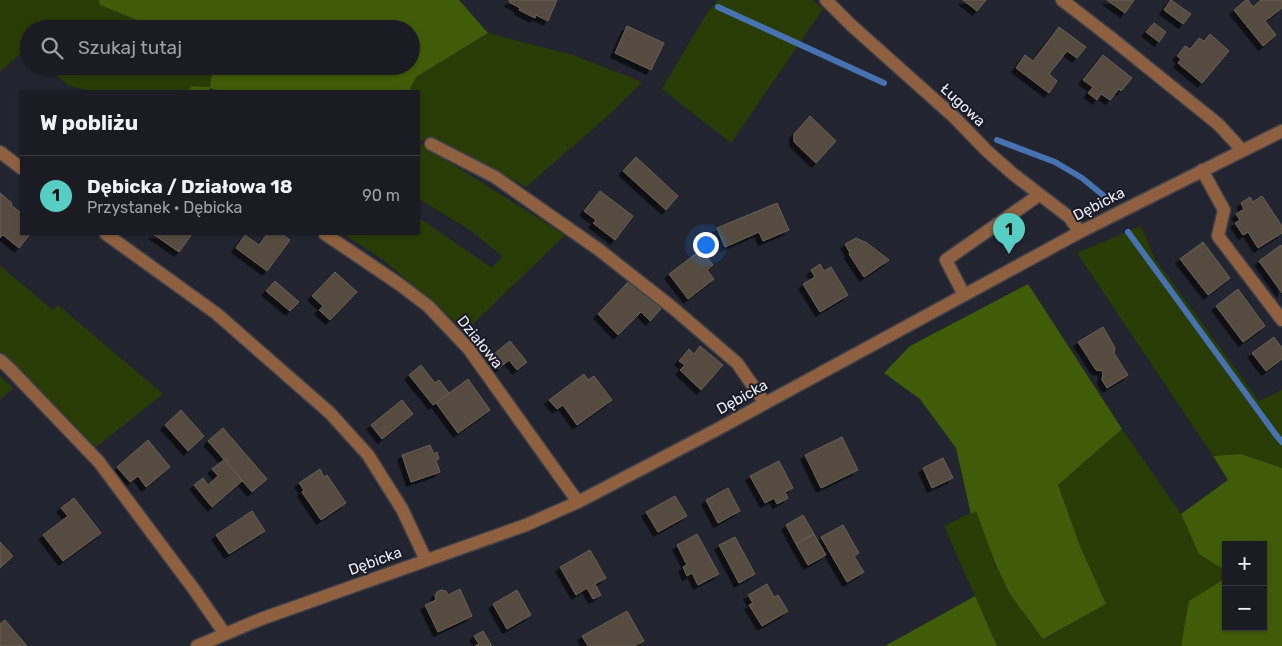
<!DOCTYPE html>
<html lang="pl">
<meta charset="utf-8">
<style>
body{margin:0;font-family:Rubik,sans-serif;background:#272830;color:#f1f3f6}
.controls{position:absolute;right:15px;bottom:15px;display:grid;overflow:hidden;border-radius:0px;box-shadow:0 1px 4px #0004}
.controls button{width:45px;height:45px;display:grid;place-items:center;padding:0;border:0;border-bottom:1px solid #383941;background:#1a1b23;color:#f1f3f6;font:25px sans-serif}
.you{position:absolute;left:705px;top:244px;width:18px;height:18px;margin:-12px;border:4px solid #fff;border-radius:50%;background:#1a73e8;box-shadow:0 0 0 8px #1a73e833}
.badge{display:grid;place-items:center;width:32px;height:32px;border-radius:50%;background:#56cec3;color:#111;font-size:16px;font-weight:700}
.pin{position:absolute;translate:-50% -41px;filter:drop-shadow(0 1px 2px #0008)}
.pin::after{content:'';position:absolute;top:26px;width:18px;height:15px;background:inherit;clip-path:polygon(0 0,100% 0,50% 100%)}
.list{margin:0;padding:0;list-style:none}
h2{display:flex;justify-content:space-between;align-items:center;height:65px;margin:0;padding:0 20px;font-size:21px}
h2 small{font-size:16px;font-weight:400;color:#9fa1a6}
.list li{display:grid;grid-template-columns:32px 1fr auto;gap:15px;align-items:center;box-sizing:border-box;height:80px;padding:0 20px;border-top:1px solid #383941}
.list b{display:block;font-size:19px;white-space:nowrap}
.list p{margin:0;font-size:16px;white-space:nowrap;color:#9fa1a6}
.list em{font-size:16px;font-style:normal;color:#9fa1a6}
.icon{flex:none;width:28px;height:28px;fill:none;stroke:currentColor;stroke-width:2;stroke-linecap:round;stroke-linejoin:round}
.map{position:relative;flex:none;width:1282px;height:646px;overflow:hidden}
.search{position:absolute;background:#1a1b23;box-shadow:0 1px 4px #0004;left:20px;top:20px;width:400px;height:55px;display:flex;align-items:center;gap:12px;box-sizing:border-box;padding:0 18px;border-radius:28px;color:#9fa1a6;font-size:19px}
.panel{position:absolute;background:#1a1b23;box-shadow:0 1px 4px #0004;left:20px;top:90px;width:400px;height:145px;border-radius:0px}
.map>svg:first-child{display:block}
.green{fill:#2a3c06}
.forest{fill:#415c08}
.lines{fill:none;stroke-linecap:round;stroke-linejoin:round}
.stream{stroke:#4772b1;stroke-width:6}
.building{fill:#544b3f;stroke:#696054;filter:url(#shadow)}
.minor-casing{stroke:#3e404b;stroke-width:15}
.minor{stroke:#8e603f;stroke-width:12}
.labels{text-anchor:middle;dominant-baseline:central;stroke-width:4;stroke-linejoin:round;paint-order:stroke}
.street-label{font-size:15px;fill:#ebecf4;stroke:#191a26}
</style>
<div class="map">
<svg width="1282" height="646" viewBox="0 0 1282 646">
<defs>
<filter id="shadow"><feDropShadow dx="-4.5" dy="4.5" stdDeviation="0" flood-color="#0009"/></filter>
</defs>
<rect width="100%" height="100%" fill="#22242f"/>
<g class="green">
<polygon points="0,0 99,0 100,5 159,29 29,29 29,56 22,52 0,72"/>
<polygon points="718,0 813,0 823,9 731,143 662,89 707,13"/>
<polygon points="488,33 573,55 642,82 610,114 526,187 433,137 419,142 419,91 409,91 416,77"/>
<polygon points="43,66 213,66 210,87 191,86 189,91 90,91 70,86"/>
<polygon points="419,143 565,235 466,331 381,258 343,234 419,234 419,218 492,268 502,256 470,230 419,199"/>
<polygon points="1141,226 1155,259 1259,401 1282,390 1282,468 1241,454 1213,456 1077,253"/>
<polygon points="0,266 53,310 58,305 163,394 95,448 0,351"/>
<polygon points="0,376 13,388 0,400"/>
<polygon points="1122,429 1181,514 1199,554 1226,571 1226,578 1190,601 1181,646 997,646 944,526 976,510 996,565 1010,594 1044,639 1106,604 1080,546 1058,485"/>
</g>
<g class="forest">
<polygon points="99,0 459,0 488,33 416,77 409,91 217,91 210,88 210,91 189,91 191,86 210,87 213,66 411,66 411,29 159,29 100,5"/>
<polygon points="1028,284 1122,429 1058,485 1080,546 1106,604 1043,639 1010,594 996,565 976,511 971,514 956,448 920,399 884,373 910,346"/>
<polygon points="1241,454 1282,468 1282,646 1181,646 1189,601 1226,578 1226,627 1263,627 1263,545 1226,545 1226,571 1199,554 1181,514 1228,480 1213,456"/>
<polygon points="975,596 997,646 885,646"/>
</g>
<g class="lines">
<g class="stream">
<polyline points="718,7 884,83"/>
<polyline points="997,140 1055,162 1082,178 1104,196"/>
<polyline points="1128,232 1276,435 1282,442"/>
</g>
</g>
<g class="building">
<polygon points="510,0 557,0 548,21 536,15 535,18 519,10 520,8 509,2"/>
<polygon points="963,0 986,0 977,11"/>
<polygon points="1107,0 1134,0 1125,13"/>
<polygon points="1171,0 1191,14 1183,24 1164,10"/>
<polygon points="1246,0 1248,0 1253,7 1261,0 1282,0 1282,8 1265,21 1276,35 1263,46 1234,10"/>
<polygon points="1154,23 1166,32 1159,42 1146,32"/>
<polygon points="627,26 664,43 651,70 615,53"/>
<polygon points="1059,27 1086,47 1077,58 1067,51 1049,74 1057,81 1049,93 1016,68 1025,55 1033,61"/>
<polygon points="1210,34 1229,51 1202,83 1178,63 1181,59 1177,56 1185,46 1190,49 1199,38 1204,41"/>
<polygon points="1103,55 1132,78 1121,91 1119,89 1110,100 1101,94 1097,100 1088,93 1093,87 1083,80"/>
<polygon points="810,116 836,141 816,163 794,142 794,134"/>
<polygon points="636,157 678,196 666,210 623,171"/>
<polygon points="600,191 633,216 615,240 593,223 596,220 584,211"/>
<polygon points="0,193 12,203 11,205 21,213 21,234 30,234 19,248 3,235 0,238"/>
<polygon points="1262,196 1282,226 1282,233 1258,248 1248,232 1243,235 1235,223 1240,220 1236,214 1244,209 1241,203 1250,197 1253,202"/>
<polygon points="777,203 789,230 763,241 759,232 725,247 717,228"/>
<polygon points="153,234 192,234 179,252"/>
<polygon points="267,234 282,234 290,240 267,271 236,248 245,235 259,245"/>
<polygon points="856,238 867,243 889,260 864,277 849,254 850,253 845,244"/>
<polygon points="1203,242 1230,278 1208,295 1180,259"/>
<polygon points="1281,245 1282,247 1282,293 1259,261"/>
<polygon points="701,250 713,265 707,270 714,279 688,299 669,274"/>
<polygon points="820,264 824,271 831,267 848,295 820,312 803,284 815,277 811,270"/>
<polygon points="335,272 357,292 330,320 319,310 323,306 312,296"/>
<polygon points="630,280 661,309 650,321 641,312 618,335 598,314"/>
<polygon points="275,281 299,302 290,311 266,291"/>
<polygon points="1238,289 1265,326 1243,342 1216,306"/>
<polygon points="1103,327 1115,348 1114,353 1128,375 1107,388 1102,380 1103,371 1096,370 1078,342"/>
<polygon points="1274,337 1282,348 1282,359 1266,371 1252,353"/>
<polygon points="510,341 527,362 517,370 509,360 498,369 489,358"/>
<polygon points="700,346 723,365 701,390 680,370 685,365 679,361 689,349 694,354"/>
<polygon points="421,365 435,383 439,380 449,393 433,405 409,375"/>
<polygon points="584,374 588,380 594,376 612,400 577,425 563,405 557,409 549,400"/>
<polygon points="468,379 490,410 458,433 436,403"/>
<polygon points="402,400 413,414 382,439 371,425"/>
<polygon points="181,410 204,436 188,451 165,425"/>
<polygon points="223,428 267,479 252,492 208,441"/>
<polygon points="842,437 858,470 821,488 805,455"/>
<polygon points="148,440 170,467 146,487 138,476 130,482 117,467"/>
<polygon points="430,445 434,454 437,452 439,459 436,460 440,472 411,482 402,455"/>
<polygon points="943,458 953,478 932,488 923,468"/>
<polygon points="225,459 242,481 212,507 194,485 203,478 208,485 218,476 212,469"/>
<polygon points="779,461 793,488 785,492 788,498 777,504 774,498 765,503 750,476"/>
<polygon points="320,469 324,477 327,475 346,503 321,520 302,492 304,490 299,483"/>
<polygon points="728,488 740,511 718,523 706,500"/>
<polygon points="675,496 687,516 658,532 646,512"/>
<polygon points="74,498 101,533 63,561 43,535 68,516 61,508"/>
<polygon points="252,511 265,531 229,554 216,535"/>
<polygon points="803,515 814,534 796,544 786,525"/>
<polygon points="843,525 859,553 854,556 864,572 847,582 821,537"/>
<polygon points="697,534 719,574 698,585 692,573 687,576 683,567 687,565 677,545"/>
<polygon points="814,534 826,555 808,565 796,544"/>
<polygon points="735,537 755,574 739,583 719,545"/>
<polygon points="0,542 13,556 0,568"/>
<polygon points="590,550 606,578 595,584 601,595 593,599 587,588 576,595 560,567"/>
<polygon points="767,584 774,597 778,595 788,611 762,626 749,605 753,603 748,595"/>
<polygon points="460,589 472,616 438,632 425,605 436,600 435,596 437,592 441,590 446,591 448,595"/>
<polygon points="517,590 531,615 507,629 493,604"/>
<polygon points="627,611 644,641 634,646 588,646 582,636"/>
<polygon points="5,620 27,646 0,646 0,624"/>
<polygon points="483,631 492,646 475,646 479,644 474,636"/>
</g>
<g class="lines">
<defs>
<g id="minor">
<polyline points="826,0 851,25 954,117 987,151 1013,174 1069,217 1080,232"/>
<polyline points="1062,0 1110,37 1218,124 1242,150"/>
<polyline points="431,144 495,177 598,249 673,308 737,363 765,403"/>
<polyline points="0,152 21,168"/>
<polyline points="1202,170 1224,210 1218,236 1282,320"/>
<polyline points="106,234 217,314 330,413 368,455 402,509 426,560"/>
<polyline points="325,234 399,284 428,306 468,348 578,502"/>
<polyline points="964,295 946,260 1039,195"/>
<polyline points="0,360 10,369 99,462 193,588 225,634"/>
<polyline points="197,646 261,619 526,525 578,502 716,430 1080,232 1282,131"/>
</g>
</defs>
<use href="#minor" class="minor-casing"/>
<use href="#minor" class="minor"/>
</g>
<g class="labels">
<g class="street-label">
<text transform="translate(963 105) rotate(43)">Ługowa</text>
<text transform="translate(1099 204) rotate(-27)">Dębicka</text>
<text transform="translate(480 342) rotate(51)">Działowa</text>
<text transform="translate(742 397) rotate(-29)">Dębicka</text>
<text transform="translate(375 561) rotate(-20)">Dębicka</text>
</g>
</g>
</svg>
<div class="controls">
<button>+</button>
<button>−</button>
</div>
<div class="you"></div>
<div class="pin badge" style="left:1009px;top:254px">1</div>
<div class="search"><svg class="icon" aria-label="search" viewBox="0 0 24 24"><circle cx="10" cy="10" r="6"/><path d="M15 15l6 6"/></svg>Szukaj tutaj</div>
<section class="panel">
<h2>W pobliżu<small></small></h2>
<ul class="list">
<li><span class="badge">1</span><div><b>Dębicka / Działowa 18</b><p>Przystanek · Dębicka</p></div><em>90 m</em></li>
</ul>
</section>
</div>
